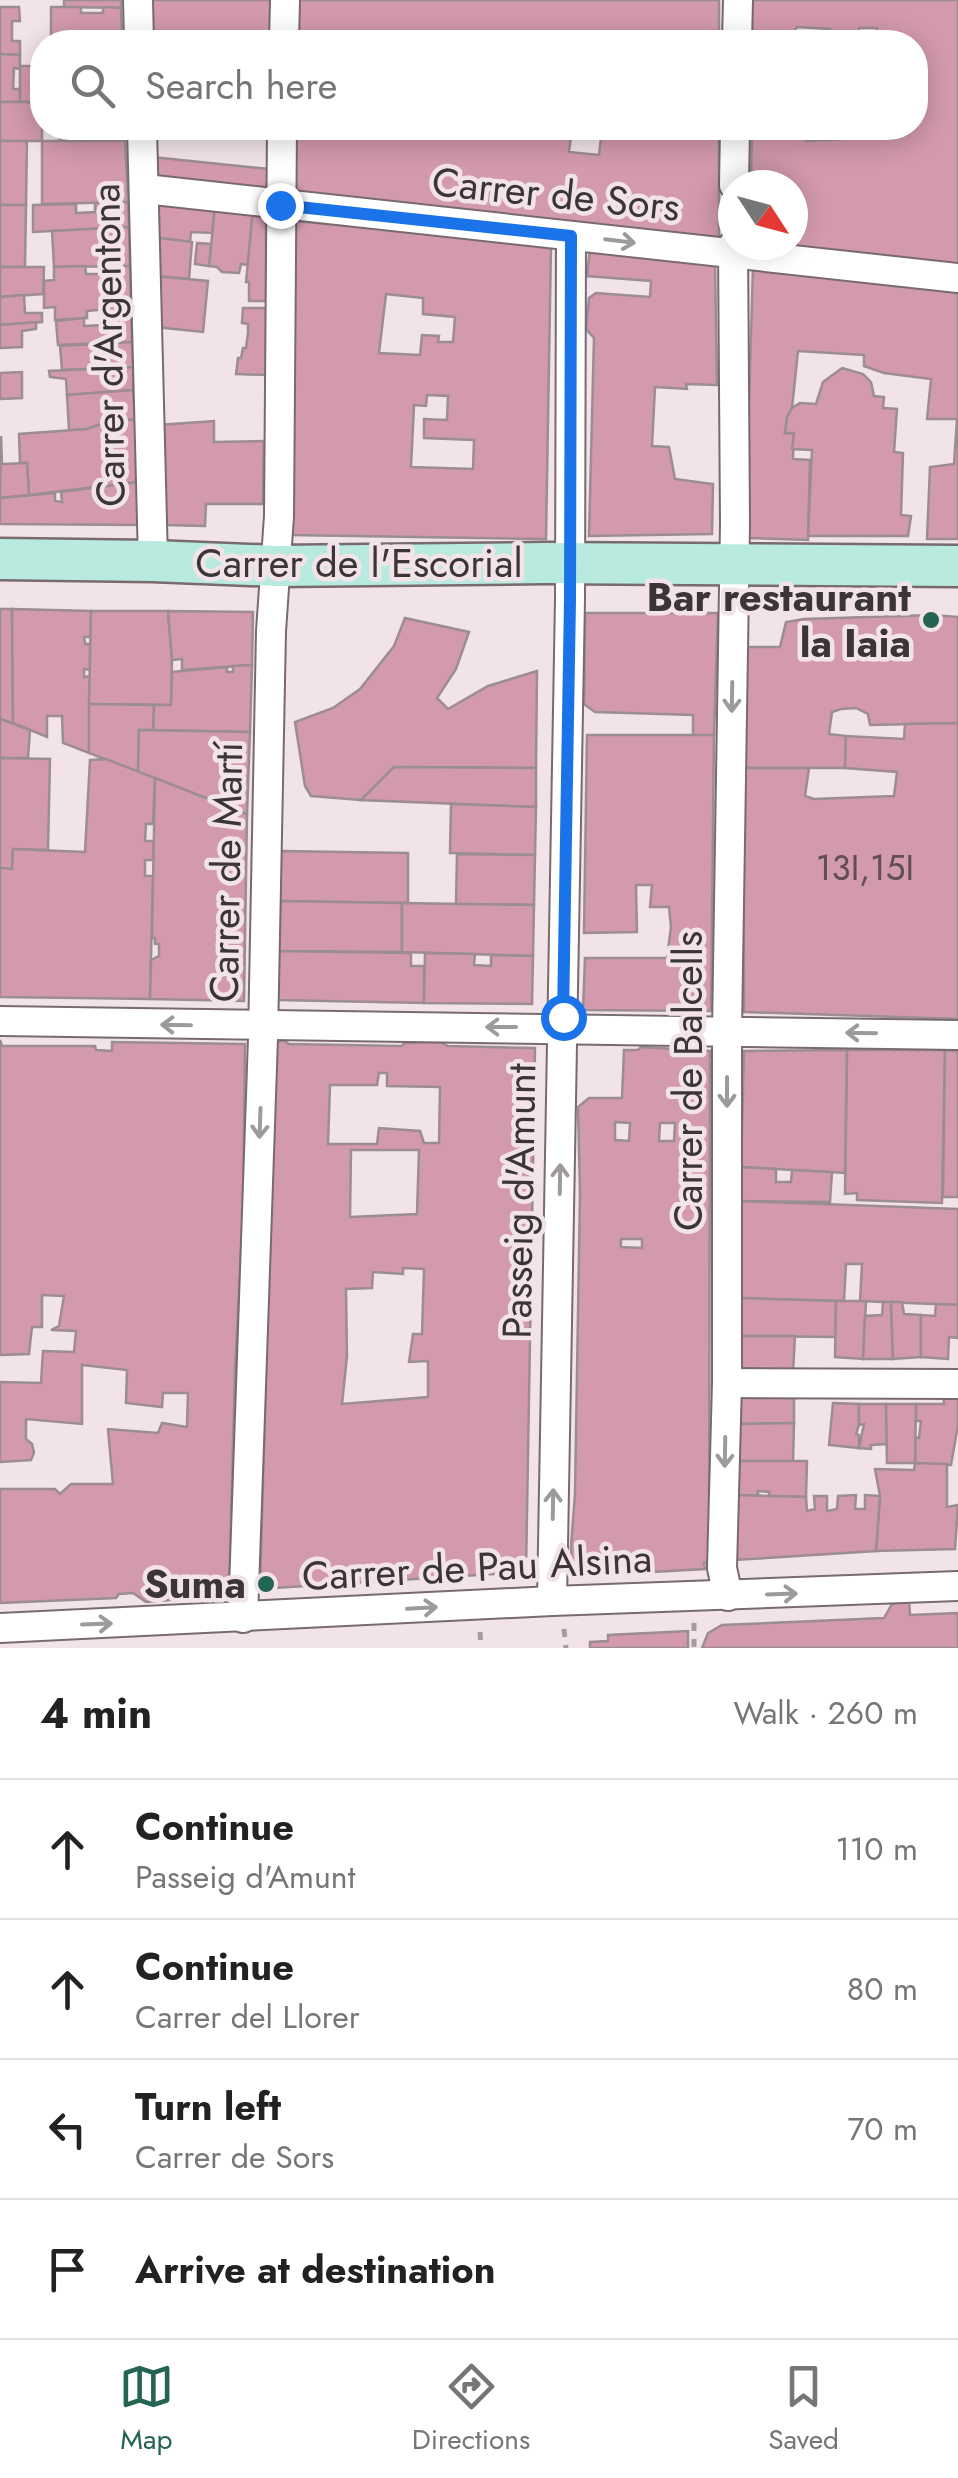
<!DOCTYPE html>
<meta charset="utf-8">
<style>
body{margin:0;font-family:Jost,sans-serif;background:#f2f2f2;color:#222}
.compass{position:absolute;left:718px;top:170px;width:90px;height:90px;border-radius:50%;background:#fff;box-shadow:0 5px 25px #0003;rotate:126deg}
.stop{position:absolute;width:30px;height:30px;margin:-22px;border:8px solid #1a73e8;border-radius:50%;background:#fff}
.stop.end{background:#1a73e8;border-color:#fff;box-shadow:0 2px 10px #0008}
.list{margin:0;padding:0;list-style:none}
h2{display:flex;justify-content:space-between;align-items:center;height:130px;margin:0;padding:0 40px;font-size:42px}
h2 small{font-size:32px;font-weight:400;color:#767676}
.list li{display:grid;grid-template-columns:65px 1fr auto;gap:30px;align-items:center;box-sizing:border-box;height:140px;padding:0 40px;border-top:2px solid #e0e0e0}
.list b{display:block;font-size:38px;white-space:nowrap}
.list p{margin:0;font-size:32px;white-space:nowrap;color:#767676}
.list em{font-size:32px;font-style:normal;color:#767676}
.icon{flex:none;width:55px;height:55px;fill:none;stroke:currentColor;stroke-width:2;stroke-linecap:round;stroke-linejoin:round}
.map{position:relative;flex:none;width:958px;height:1648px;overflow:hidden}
.search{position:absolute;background:#fff;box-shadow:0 5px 25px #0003;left:30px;right:30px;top:30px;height:110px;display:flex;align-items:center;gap:25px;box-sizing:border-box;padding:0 35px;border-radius:40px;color:#767676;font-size:38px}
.sheet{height:690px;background:#fff}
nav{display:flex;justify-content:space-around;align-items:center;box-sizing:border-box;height:140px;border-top:2px solid #e0e0e0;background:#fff;font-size:28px;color:#767676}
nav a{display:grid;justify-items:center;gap:5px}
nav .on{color:#236452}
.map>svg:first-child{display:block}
.building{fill:#d399ae;stroke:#9b8d92;stroke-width:2.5;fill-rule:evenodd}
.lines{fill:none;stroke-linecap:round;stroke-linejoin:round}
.street-casing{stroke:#786a6f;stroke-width:32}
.secondary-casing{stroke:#786a6f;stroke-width:45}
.path{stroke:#a79b9f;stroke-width:5;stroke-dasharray:8 8;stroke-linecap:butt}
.street{stroke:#fff;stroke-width:28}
.secondary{stroke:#b8eadf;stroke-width:40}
.oneway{stroke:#9d9a9b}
.route{stroke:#1a73e8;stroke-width:12}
.poi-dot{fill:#236452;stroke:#f2e3e8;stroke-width:4}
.labels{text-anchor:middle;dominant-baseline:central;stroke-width:9;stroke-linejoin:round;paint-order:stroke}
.number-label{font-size:35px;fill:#614e55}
.street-label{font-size:40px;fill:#3b3537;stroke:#f2e3e8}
.poi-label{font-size:40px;font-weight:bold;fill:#3b3537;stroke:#f2e3e8;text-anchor:end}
</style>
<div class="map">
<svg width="958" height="1648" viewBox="0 0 958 1648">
<rect width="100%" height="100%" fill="#f2e3e8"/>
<g class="building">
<polygon points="64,0 121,0 121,8 64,7"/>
<polygon points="147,0 274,0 272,42 148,42"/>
<polygon points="297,0 719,0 719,42 296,42"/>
<polygon points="752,0 958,0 958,266 749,245 793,245 793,185 751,185 752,128 808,128 806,141 863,138 864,128 916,128 916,42 874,42 877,28 859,28 859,38 830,39 830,29 797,27 787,42 752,42"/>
<polygon points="0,7 19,7 20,21 12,21 12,41 20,41 20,55 0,54"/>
<polygon points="51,7 81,7 81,13 103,13 103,7 121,8 122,42 51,42"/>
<polygon points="0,54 20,55 20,69 14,68 13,89 20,89 20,102 0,102"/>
<rect x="20" y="66" width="22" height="36"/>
<rect x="0" y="102" width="42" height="39"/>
<polygon points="59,128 125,128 125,141 60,141"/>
<path d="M 292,128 L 719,128 L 719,240 L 291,199 ZM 572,128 L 602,130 L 599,155 L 569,152 Z"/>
<polygon points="0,141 27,141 26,205 0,205"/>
<polygon points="42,141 125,141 128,202 42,204"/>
<polygon points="152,157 269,169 269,196 154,185"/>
<polygon points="152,200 215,207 212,233 191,232 190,242 153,237"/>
<polygon points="128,202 129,227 33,232 33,205 76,204 76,213 95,212 95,203"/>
<polygon points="0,205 26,205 25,267 0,267"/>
<polygon points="215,207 253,210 248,265 241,264 239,273 222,272 217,267 209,266"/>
<polygon points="253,210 266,212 266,301 249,301 249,282 246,282"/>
<path d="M 295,221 L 551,245 L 546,539 L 290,535 ZM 386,294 L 423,298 L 423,314 L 455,317 L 453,342 L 438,342 L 439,336 L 422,335 L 420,355 L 379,353 ZM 427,395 L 448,396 L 447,420 L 424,419 L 424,438 L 474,440 L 473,469 L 411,467 L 414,405 L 426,406 Z"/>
<polygon points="129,227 130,266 54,267 52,231"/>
<polygon points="153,237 192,242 189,279 154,276"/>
<polygon points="197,243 211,244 209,266 195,264"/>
<polygon points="590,248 715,261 717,385 686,384 687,389 655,387 652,446 669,447 675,479 713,484 712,534 589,536 594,338 586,329 589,298 596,293 650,297 651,281 587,276"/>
<polygon points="85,266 86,274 106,274 106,266 130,266 131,314 109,316 108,309 87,311 87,318 55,320 55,307 44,308 44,281 54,280 54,267"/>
<polygon points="0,267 44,267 43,294 0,297"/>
<polygon points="753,267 958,286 958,539 927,539 930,467 954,464 957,419 927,419 931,379 884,373 864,366 864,355 798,351 792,408 785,433 794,433 793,459 810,460 808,540 745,538"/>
<polygon points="154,276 208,281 203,332 155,327"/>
<polygon points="24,295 25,313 42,313 42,322 0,325 0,297"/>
<polygon points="243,308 266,308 266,375 236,374 238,358 241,358 243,348 246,348 248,333 248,324 242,323"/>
<polygon points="131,314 132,342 58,345 56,321 84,318 84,326 102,325 102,317"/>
<polygon points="36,322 36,329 22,331 22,347 0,348 0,325"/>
<polygon points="132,342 133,367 62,370 60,346"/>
<polygon points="133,367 133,390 67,395 66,379 50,377 49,371"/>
<polygon points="842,368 863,374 871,382 874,396 884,397 883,408 897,409 894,452 903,453 901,515 911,516 908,536 808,536 812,450 792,449 794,433 785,433 787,417 792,408 800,403 816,404 823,382"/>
<polygon points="22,372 22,398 0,399 0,373"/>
<polygon points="133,390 135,420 116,419 87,429 69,430 67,395"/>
<polygon points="116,419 135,420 138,482 29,495 27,463 20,463 19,434 87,429"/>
<polygon points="214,421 214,442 264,441 263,504 206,504 205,526 163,525 158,425"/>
<polygon points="1,436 2,464 27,463 29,495 0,498"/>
<polygon points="138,482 141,525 0,524 0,498 55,493 55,501 62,502 61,492"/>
<polygon points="0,609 12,609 13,723 0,719"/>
<polygon points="12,609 91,611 91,637 84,637 85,644 90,644 90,670 84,669 84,677 90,676 89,753 63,743 62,716 47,716 47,737 13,723"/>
<polygon points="91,611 168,611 172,660 171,705 89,704"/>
<polygon points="168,611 253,612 252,665 182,670 182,659 172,660"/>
<polygon points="585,613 718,613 714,735 693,736 693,715 595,712 584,704"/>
<polygon points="933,615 958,617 958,723 870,725 868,714 856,708 841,709 832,712 829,734 846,736 845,768 743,768 746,647 780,647 786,622 804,619"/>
<polygon points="405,618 469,632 456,669 437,698 448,709 488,686 537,671 536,768 394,767 361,800 311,796 305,786 295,722 333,708 360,689 394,646"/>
<polygon points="252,665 250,732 153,730 154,705 171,705 172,672 227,667 227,672 233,672 233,666"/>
<polygon points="89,704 154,705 153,730 139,730 138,772 89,753"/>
<polygon points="0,719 30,730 28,758 0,758"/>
<polygon points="958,723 958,1019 744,1012 743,768 809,768 805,796 814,799 894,796 897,772 845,768 846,736 904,739 905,724"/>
<polygon points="139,730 250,732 247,814 138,772"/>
<polygon points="587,735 714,735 711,1011 583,1010 585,958 667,958 671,927 669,907 650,907 652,885 636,885 637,932 584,933"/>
<polygon points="0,758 50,759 48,850 13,849 12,869 0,868"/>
<polygon points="106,759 155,778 153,824 146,824 145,841 154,841 153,860 145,860 145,876 153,876 150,999 0,997 0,868 12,869 13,849 85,852 90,760"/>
<polygon points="394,767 536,768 536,807 361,800"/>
<polygon points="155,778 247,814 244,1001 150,999 151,960 159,956 159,944 155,944 155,938 152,938"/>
<polygon points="451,804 536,807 535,855 450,853"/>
<polygon points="281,851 408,853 408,903 280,901"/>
<polygon points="457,854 535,855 534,905 456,904"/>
<polygon points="280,901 402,903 402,952 278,951"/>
<polygon points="402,903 534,905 533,956 402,952"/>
<polygon points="278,951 411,953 411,966 424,966 424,1003 277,1000"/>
<polygon points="425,953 475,954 474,965 491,966 491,955 533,956 532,1004 424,1003"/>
<polygon points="0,1040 2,1046 95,1046 96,1050 112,1051 112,1042 245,1044 243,1212 235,1370 229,1595 146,1602 133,1593 119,1594 116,1598 0,1603 0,1489 55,1489 60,1494 71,1484 113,1484 108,1429 158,1433 162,1423 187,1427 188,1393 163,1393 162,1407 126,1403 127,1370 82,1365 82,1424 26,1419 26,1439 32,1444 34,1453 31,1460 0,1462 0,1382 41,1383 43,1351 74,1352 76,1331 51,1330 59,1326 64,1296 42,1295 42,1327 32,1327 29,1354 0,1355"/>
<path d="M 283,1040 L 289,1044 L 402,1046 L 404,1043 L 440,1042 L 448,1046 L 535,1048 L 526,1572 L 260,1589 L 275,1043 ZM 379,1073 L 387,1073 L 387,1086 L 440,1087 L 439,1143 L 424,1143 L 420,1131 L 379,1128 L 377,1144 L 328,1144 L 330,1085 L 377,1085 ZM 351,1150 L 419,1150 L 417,1214 L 350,1217 ZM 403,1268 L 424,1269 L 422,1334 L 413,1334 L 409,1362 L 428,1361 L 428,1397 L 342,1404 L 347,1356 L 346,1289 L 372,1288 L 373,1272 L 403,1274 Z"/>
<path d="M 641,1047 L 710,1051 L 709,1562 L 704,1563 L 705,1569 L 581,1576 L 572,1568 L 571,1546 L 575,1494 L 580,1193 L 578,1107 L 589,1098 L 622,1098 L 624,1050 L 638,1050 ZM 615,1122 L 630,1123 L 629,1141 L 615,1140 ZM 660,1123 L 675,1123 L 674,1141 L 659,1141 ZM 621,1239 L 642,1239 L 642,1248 L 621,1247 Z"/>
<polygon points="847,1050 945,1050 942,1203 857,1200 857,1193 845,1194"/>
<polygon points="847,1050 845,1173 741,1167 744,1051"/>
<polygon points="945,1050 958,1051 958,1197 943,1197"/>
<polygon points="741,1167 776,1169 776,1182 791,1182 792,1170 832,1172 830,1202 740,1201"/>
<polygon points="740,1201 958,1209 958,1305 860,1301 862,1264 846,1264 844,1301 737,1298"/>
<polygon points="737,1298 836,1301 836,1337 738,1336"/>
<polygon points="836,1301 866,1301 863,1359 835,1357"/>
<polygon points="883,1302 891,1302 893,1359 863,1359 865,1316 882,1315"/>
<polygon points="891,1302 902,1302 904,1314 921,1315 921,1357 893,1359"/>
<polygon points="936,1304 958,1305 958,1338 949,1337 948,1359 921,1357 921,1315 935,1316"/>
<polygon points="738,1336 795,1336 793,1373 737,1371"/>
<polygon points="737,1387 794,1387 794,1423 736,1424"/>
<polygon points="958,1388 958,1425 951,1465 915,1463 915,1437 919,1438 921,1421 916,1421 916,1404 944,1404 943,1389"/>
<polygon points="833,1403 859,1404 859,1425 856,1434 859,1435 859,1448 829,1445"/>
<polygon points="859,1404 886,1404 887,1444 871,1445 871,1449 859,1448 864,1424 859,1425"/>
<polygon points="886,1404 916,1404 915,1463 887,1463"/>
<polygon points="794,1423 793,1461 736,1461 736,1424"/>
<polygon points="736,1461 807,1461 806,1497 769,1496 769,1492 758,1491 758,1496 736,1495"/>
<polygon points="915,1463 947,1464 947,1507 958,1505 955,1549 876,1551 880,1496 875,1469 914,1470"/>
<polygon points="736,1495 806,1497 807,1511 815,1509 814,1496 827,1496 827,1511 837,1509 838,1496 856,1495 855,1509 865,1509 865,1495 880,1496 876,1551 735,1560"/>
<polygon points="909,1598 910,1615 958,1613 958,1648 702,1648 708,1633 722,1625 884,1618 892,1604"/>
<polygon points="688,1631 688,1648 590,1648 590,1642 608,1641 608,1635"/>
</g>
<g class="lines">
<defs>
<g id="street">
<polyline points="138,0 139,42"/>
<polyline points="284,42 285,0"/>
<polyline points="737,42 738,0"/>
<polyline points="142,128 153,561"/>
<polyline points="734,185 735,128"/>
<polyline points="145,189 958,278"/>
<polyline points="0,1021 958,1035"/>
<polyline points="727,1383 958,1384"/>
<polyline points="728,1596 722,1568 727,1383 727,1031 735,523 733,245"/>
<polyline points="552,1601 570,599 571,236"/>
<polyline points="243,1618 263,1038 271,631 279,516 282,128"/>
<polyline points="0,1628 552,1601 958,1586"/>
</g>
<polyline id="secondary" points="0,559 153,561 277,566 544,563 958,566"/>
</defs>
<use href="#street" class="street-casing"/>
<use href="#secondary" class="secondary-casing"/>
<g class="path">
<polyline points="694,1623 694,1648"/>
<polyline points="564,1629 566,1648"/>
<polyline points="480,1632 481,1648"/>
</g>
<use href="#street" class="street"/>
<use href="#secondary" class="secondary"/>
</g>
<defs><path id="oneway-shaft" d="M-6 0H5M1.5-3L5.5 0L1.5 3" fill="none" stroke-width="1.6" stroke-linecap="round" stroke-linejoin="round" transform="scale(2.5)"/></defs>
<g class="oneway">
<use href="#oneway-shaft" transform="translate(620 241) rotate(7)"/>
<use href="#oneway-shaft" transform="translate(732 697) rotate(91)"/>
<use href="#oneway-shaft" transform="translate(176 1025) rotate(-179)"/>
<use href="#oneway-shaft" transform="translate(501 1027) rotate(-180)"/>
<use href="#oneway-shaft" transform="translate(861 1033) rotate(-179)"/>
<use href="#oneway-shaft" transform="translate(727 1092) rotate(90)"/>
<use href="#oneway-shaft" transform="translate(260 1123) rotate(92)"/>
<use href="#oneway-shaft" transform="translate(560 1179) rotate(-89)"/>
<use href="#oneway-shaft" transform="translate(725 1452) rotate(91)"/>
<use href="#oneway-shaft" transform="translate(553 1504) rotate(-89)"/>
<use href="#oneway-shaft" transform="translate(782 1594) rotate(-2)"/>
<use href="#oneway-shaft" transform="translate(422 1608) rotate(-3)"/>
<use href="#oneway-shaft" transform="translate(97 1624) rotate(-2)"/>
</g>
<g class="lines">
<polyline class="route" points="280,205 571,236 570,599 563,1017"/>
</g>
<g class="poi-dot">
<circle cx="931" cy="620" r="10"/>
<circle cx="266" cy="1584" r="10"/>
</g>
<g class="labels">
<g class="number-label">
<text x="865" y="868">13I,15I</text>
</g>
<g class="street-label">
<text transform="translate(556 194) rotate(6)">Carrer de Sors</text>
<text transform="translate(108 345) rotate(-91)">Carrer d'Argentona</text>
<text x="359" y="563">Carrer de l'Escorial</text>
<text transform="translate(226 872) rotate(-89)">Carrer de Martí</text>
<text transform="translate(688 1081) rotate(-90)">Carrer de Balcells</text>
<text transform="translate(519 1201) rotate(-89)">Passeig d'Amunt</text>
<text transform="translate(477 1567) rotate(-3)">Carrer de Pau Alsina</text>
</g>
<g class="poi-label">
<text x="911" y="597">Bar restaurant<tspan x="911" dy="46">la Iaia</tspan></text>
<text x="246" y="1584">Suma</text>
</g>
</g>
</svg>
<svg class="compass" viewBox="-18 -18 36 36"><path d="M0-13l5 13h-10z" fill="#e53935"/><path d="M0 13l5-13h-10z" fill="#767676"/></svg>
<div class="stop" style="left:563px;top:1017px"></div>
<div class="stop end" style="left:280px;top:205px"></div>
<div class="search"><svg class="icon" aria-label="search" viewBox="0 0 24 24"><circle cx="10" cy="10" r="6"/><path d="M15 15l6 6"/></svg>Search here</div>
</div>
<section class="sheet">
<h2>4 min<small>Walk · 260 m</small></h2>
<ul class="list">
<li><svg class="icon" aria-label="ahead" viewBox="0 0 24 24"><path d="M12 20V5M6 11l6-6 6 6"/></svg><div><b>Continue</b><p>Passeig d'Amunt</p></div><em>110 m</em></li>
<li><svg class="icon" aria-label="ahead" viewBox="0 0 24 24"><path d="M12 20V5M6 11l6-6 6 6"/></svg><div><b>Continue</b><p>Carrer del Llorer</p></div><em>80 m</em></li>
<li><svg class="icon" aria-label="left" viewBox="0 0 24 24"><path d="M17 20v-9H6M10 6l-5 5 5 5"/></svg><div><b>Turn left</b><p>Carrer de Sors</p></div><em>70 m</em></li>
<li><svg class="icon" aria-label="arrive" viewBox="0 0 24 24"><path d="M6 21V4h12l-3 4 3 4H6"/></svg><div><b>Arrive at destination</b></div></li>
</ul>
</section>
<nav>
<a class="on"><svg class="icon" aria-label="map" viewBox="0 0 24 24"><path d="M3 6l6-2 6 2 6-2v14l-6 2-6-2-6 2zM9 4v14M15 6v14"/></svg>Map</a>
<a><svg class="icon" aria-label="directions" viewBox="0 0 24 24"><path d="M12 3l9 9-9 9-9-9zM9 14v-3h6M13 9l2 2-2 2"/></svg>Directions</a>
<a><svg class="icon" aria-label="saved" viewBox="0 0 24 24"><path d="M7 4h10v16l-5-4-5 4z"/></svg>Saved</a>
</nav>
